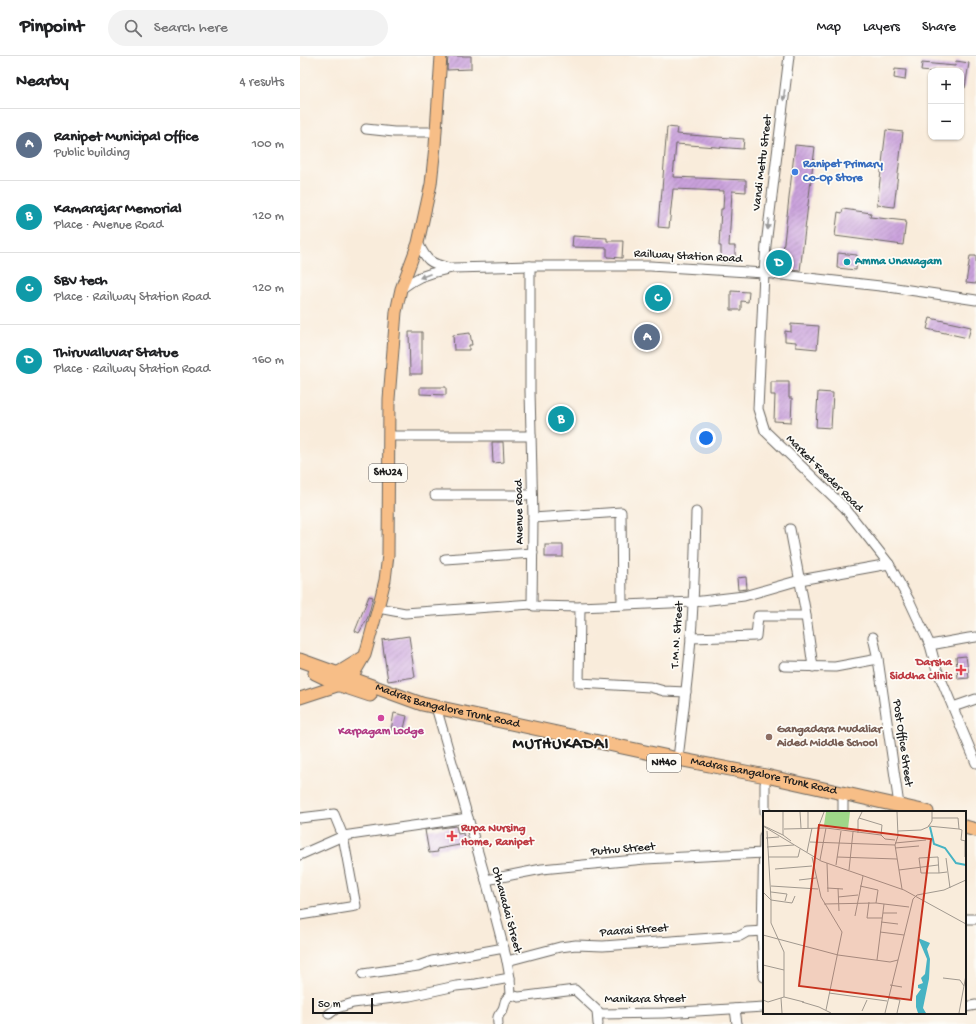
<!DOCTYPE html>
<meta charset="utf-8">
<style>
body{margin:0;font-family:"Gochi Hand",sans-serif;background:#f2f2f2;color:#202124}
.controls{position:absolute;right:12px;top:12px;display:grid;overflow:hidden;border-radius:8px;box-shadow:0 1px 3px #0004}
.controls button{width:36px;height:36px;display:grid;place-items:center;padding:0;border:0;border-bottom:1px solid #e0e0e0;background:#fff;color:#202124;font:20px sans-serif}
.scale{position:absolute;left:12px;bottom:10px;width:61px;box-sizing:border-box;padding-left:4px;border:2px solid #1c1c1c;border-top:0;font-size:11px;line-height:14px;white-space:nowrap;color:#1c1c1c;-webkit-text-stroke:3px #fdfcf7;paint-order:stroke}
.you{position:absolute;left:406px;top:382px;width:14px;height:14px;margin:-10px;border:3px solid #fff;border-radius:50%;background:#1a73e8;box-shadow:0 0 0 6px #1a73e833}
.badge{display:grid;place-items:center;width:26px;height:26px;border-radius:50%;background:#c8321e;color:#fff;font-size:13px;font-weight:700}
.pin{position:absolute;translate:-50% -50%;border:2px solid #fff;box-shadow:0 1px 4px #0006}
.list{margin:0;padding:0;list-style:none}
h2{display:flex;justify-content:space-between;align-items:center;height:52px;margin:0;padding:0 16px;font-size:17px}
h2 small{font-size:13px;font-weight:400;color:#757577}
.list li{display:grid;grid-template-columns:26px 1fr auto;gap:12px;align-items:center;box-sizing:border-box;height:72px;padding:0 16px;border-top:1px solid #e0e0e0}
.list b{display:block;font-size:15px;white-space:nowrap}
.list p{margin:0;font-size:13px;white-space:nowrap;color:#757577}
.list em{font-size:13px;font-style:normal;color:#757577}
.icon{flex:none;width:22px;height:22px;fill:none;stroke:currentColor;stroke-width:2;stroke-linecap:round;stroke-linejoin:round}
.map{position:relative;flex:none;width:676px;height:968px;overflow:hidden}
header{display:flex;align-items:center;gap:24px;box-sizing:border-box;height:56px;padding:0 20px;background:#fff;border-bottom:1px solid #e0e0e0}
header strong{font-size:19px}
nav{display:flex;gap:22px;margin-inline-start:auto;font-size:14px}
.search{width:280px;height:36px;background:#f2f2f2;display:flex;align-items:center;gap:10px;box-sizing:border-box;padding:0 14px;border-radius:22px;color:#757577;font-size:15px}
main{display:flex}
aside{flex:1;background:#fff}
.map>svg:first-child{display:block}
.building{fill:url(#building-hatch)}
.lines{fill:none;stroke-linecap:round;stroke-linejoin:round}
.minor-casing{stroke:#69655f;stroke-width:11}
.major-casing{stroke:#69655f;stroke-width:13}
.highway-casing{stroke:#69655f;stroke-width:15}
.minor{stroke:#fff;stroke-width:9}
.major{stroke:#f7be87;stroke-width:11}
.highway{stroke:#f7be87;stroke-width:13}
.oneway{fill:#999}
.shop-dot{fill:#3f7fe0;stroke:#fdfcf7;stroke-width:1.5}
.culture-dot{fill:#0f9aa8;stroke:#fdfcf7;stroke-width:1.5}
.health-dot{fill:#e0444e;stroke:#fdfcf7;stroke-width:1.5}
.hotel-dot{fill:#d1479c;stroke:#fdfcf7;stroke-width:1.5}
.education-dot{fill:#8d6e63;stroke:#fdfcf7;stroke-width:1.5}
.labels{text-anchor:middle;dominant-baseline:central;stroke-width:3.5;stroke-linejoin:round;paint-order:stroke}
.shield{fill:#fdfcf7;stroke:#605f5e;stroke-width:1}
.shield-label{font-size:11px;font-weight:bold;fill:#1c1c1c}
.street-label{font-size:12px;fill:#1c1c1c;stroke:#fdfcf7}
.shop-label{font-size:12px;font-weight:bold;fill:#366cbe;stroke:#fdfcf7;text-anchor:start}
.culture-label{font-size:12px;font-weight:bold;fill:#0d838f;stroke:#fdfcf7;text-anchor:start}
.health-label{font-size:12px;font-weight:bold;fill:#be3a42;stroke:#fdfcf7;text-anchor:end}
.education-label{font-size:12px;font-weight:bold;fill:#785e54;stroke:#fdfcf7;text-anchor:start}
.hotel-label{font-size:12px;font-weight:bold;fill:#b23c85;stroke:#fdfcf7}
.district-label{font-size:16px;font-weight:bold;letter-spacing:1px;fill:#1c1c1c;stroke:#fdfcf7}
.inset-river{fill:none;stroke:#47b3c3;stroke-width:2}
.inset-road{fill:none;stroke:#a1998f;stroke-width:1}
.view{fill:#c8321e;fill-opacity:0.15;stroke:#c8321e;stroke-width:2}
.inset-edge{fill:none;stroke:#1c1c1c;stroke-width:2}
</style>
<header>
<strong>Pinpoint</strong>
<div class="search"><svg class="icon" aria-label="search" viewBox="0 0 24 24"><circle cx="10" cy="10" r="6"/><path d="M15 15l6 6"/></svg>Search here</div>
<nav><a>Map</a><a>Layers</a><a>Share</a></nav>
</header>
<main>
<aside>
<h2>Nearby<small>4 results</small></h2>
<ul class="list">
<li><span class="badge" style="background:#5c6f8a">A</span><div><b>Ranipet Municipal Office</b><p>Public building</p></div><em>100 m</em></li>
<li><span class="badge" style="background:#0f9aa8">B</span><div><b>Kamarajar Memorial</b><p>Place · Avenue Road</p></div><em>120 m</em></li>
<li><span class="badge" style="background:#0f9aa8">C</span><div><b>SBV tech</b><p>Place · Railway Station Road</p></div><em>120 m</em></li>
<li><span class="badge" style="background:#0f9aa8">D</span><div><b>Thiruvalluvar Statue</b><p>Place · Railway Station Road</p></div><em>160 m</em></li>
</ul>
</aside>
<div class="map">
<svg width="676" height="968" viewBox="0 0 676 968">
<defs>
<pattern id="building-hatch" width="6" height="6" patternUnits="userSpaceOnUse"><rect width="6" height="6" fill="#cba3dd"/><path d="M-1 1l2-2M0 6l6-6M5 7l2-2" fill="none" stroke="#a484b2"/></pattern>
</defs>
<rect width="100%" height="100%" fill="#fdfcf7"/>
<filter id="ink" filterUnits="userSpaceOnUse"><feTurbulence type="fractalNoise" baseFrequency=".025" numOctaves="2"/><feDisplacementMap in="SourceGraphic" scale="8" xChannelSelector="R" yChannelSelector="G"/><feConvolveMatrix kernelMatrix="1 2 1 2 8 2 1 2 1" color-interpolation-filters="sRGB"/></filter>
<filter id="wash" filterUnits="userSpaceOnUse"><feTurbulence type="fractalNoise" baseFrequency=".012" numOctaves="4" result="noise"/><feDisplacementMap in="SourceGraphic" scale="16" xChannelSelector="R" yChannelSelector="G"/><feGaussianBlur stdDeviation="0.9" result="paint"/><feColorMatrix in="noise" values="0 0 0 0 0 0 0 0 0 0 0 0 0 0 0 0 0 1.4 0 .05"/><feComposite in="paint" operator="in"/></filter>
<g filter="url(#wash)">
<rect width="100%" height="100%" fill="#f9ecdb"/>
<g id="blocks">
<g class="building">
<polygon points="148,0 171,0 171,13 147,14"/>
<polygon points="656,5 669,7 665,32 661,32 661,15 631,15 631,16 621,15 622,7 655,10"/>
<polygon points="595,13 606,14 605,24 594,22"/>
<polygon points="367,71 377,72 376,78 444,83 443,93 376,88 373,121 446,124 446,136 432,135 429,190 435,190 435,206 421,206 421,190 419,190 421,153 423,153 424,135 373,133 369,172 358,171 360,145 361,146"/>
<polygon points="586,74 603,76 594,151 577,149"/>
<polygon points="495,89 515,91 500,215 481,213"/>
<polygon points="543,153 571,157 570,161 606,165 603,189 535,180 538,156 542,157"/>
<polygon points="273,180 307,182 307,185 323,185 322,202 307,201 307,192 272,191"/>
<polygon points="538,197 557,199 556,214 537,212"/>
<polygon points="670,200 676,200 676,228 666,227"/>
<polygon points="351,234 364,234 365,251 352,250"/>
<polygon points="431,235 449,236 448,246 441,245 441,254 431,254"/>
<polygon points="630,262 671,271 668,282 627,273"/>
<polygon points="491,268 519,270 517,293 496,291 496,286 485,285 485,275 491,276"/>
<polygon points="109,276 122,276 122,318 110,318"/>
<polygon points="170,277 172,289 169,289 169,294 154,294 153,279"/>
<polygon points="471,326 489,326 489,342 492,342 491,366 474,365 475,339 471,339"/>
<polygon points="120,331 146,331 146,339 120,338"/>
<polygon points="518,336 533,337 531,372 516,371"/>
<polygon points="192,386 203,386 204,406 193,407"/>
<rect x="245" y="489" width="18" height="12"/>
<polygon points="446,521 447,533 438,534 437,522"/>
<polygon points="69,540 73,541 68,561 59,577 55,575"/>
<polygon points="109,580 115,621 88,625 82,584"/>
<polygon points="666,600 669,622 658,623 656,601"/>
<polygon points="94,657 107,660 103,677 91,674"/>
<polygon points="156,770 158,778 163,777 165,788 137,793 138,796 129,797 125,774"/>
</g>
</g>
</g>
<g filter="url(#ink)">
<use href="#blocks" fill-opacity="0" stroke="#69655f" stroke-width="1"/>
<g class="lines">
<defs>
<g id="minor">
<polyline points="489,0 466,189 464,217 458,353 465,375 545,452 589,508 610,546 630,589 636,611 676,707"/>
<polyline points="66,73 94,76 136,76"/>
<path d="M 118,187 C 127,205 129,207 149,212"/>
<polyline points="101,233 111,226 120,221 132,217 152,212 230,210 350,210 464,217 589,231 676,244"/>
<polyline points="89,380 231,380"/>
<polyline points="135,439 232,439"/>
<polyline points="233,462 321,456 322,549"/>
<polyline points="490,473 505,553 513,611"/>
<polyline points="145,503 233,497"/>
<polyline points="232,548 234,550 280,551 279,627 350,631 364,635 386,636"/>
<polyline points="280,551 393,546 444,540 500,524 589,508"/>
<polyline points="78,552 105,557 232,548 233,462 230,335 230,210"/>
<polyline points="573,581 578,603 599,749"/>
<polyline points="391,582 456,580 458,560 506,560"/>
<polyline points="630,589 669,582 676,581"/>
<polyline points="484,610 535,611 578,603"/>
<path d="M 136,651 L 186,824 L 207,905 L 210,922 L 211,939 C 203,945 206,946 203,953 C 199,960 197,958 198,968"/>
<polyline points="653,651 676,643"/>
<path d="M 375,707 L 378,703 C 382,667 387,630 390,594 C 394,548 395,502 396,456"/>
<polyline points="465,756 465,728"/>
<polyline points="543,756 543,736"/>
<polyline points="0,762 34,758 43,780 56,850 0,859"/>
<polyline points="464,780 462,875 464,921"/>
<polyline points="0,799 43,780 168,762"/>
<polyline points="186,824 242,813 345,803 464,797"/>
<polyline points="665,863 676,863"/>
<polyline points="207,905 260,891 276,889 303,890 440,880 447,876 464,875"/>
<polyline points="63,918 118,910 132,905 204,892"/>
<polyline points="211,939 219,941 275,934 301,958 363,957 464,951"/>
<polyline points="665,951 676,949"/>
<polyline points="435,953 437,968"/>
<polyline points="297,955 298,968"/>
<polyline points="29,958 37,952 53,947 110,940 156,930 176,928 210,922"/>
</g>
<g id="major">
<polyline points="33,622 37,617 63,601"/>
<polyline points="0,642 40,629 51,623 65,599 78,552 85,524 88,499 89,343 96,256 101,233 118,187 131,128 135,90 141,0"/>
</g>
<g id="highway">
<path id="s1" d="M 0,604 L 122,648 L 378,703 L 466,720 L 627,756"/>
<polyline points="15,617 40,629 70,639"/>
<polyline points="665,771 676,774"/>
</g>
</defs>
<use href="#minor" class="minor-casing"/>
<use href="#major" class="major-casing"/>
<use href="#highway" class="highway-casing"/>
<use href="#minor" class="minor"/>
<use href="#major" class="major"/>
<use href="#highway" class="highway"/>
</g>
<defs><path id="oneway-solid" d="M-6-.8H1V-3.2L6.5 0L1 3.2V.8H-6Z"/></defs>
<g class="oneway">
<use href="#oneway-solid" transform="translate(484 39) rotate(97)"/>
<use href="#oneway-solid" transform="translate(468 168) rotate(97)"/>
<use href="#oneway-solid" transform="translate(125 220) rotate(159)"/>
</g>
</g>
<circle class="shop-dot" cx="495" cy="116" r="4"/>
<circle class="culture-dot" cx="547" cy="206" r="4"/>
<g class="health-dot">
<path d="M659 608h4v4h4v4h-4v4h-4v-4h-4v-4h4z"/>
<path d="M150 774h4v4h4v4h-4v4h-4v-4h-4v-4h4z"/>
</g>
<circle class="hotel-dot" cx="81" cy="662" r="4"/>
<circle class="education-dot" cx="469" cy="681" r="4"/>
<g class="labels">
<g class="shield">
<rect x="69" y="408" width="38" height="18" rx="3"/>
<rect x="347" y="698" width="34" height="18" rx="3"/>
</g>
<g class="shield-label">
<text x="88" y="417">SHU24</text>
<text x="364" y="707">NH40</text>
</g>
<g class="street-label">
<text transform="translate(463 107) rotate(-83)">Vandi Mettu Street</text>
<text transform="translate(388 201) rotate(3)">Railway Station Road</text>
<text transform="translate(524 418) rotate(45)">Market Feeder Road</text>
<text transform="translate(220 456) rotate(-91)">Avenue Road</text>
<text transform="translate(378 579) rotate(-86)">T.M.N. Street</text>
<text stroke="none"><textPath href="#s1" startOffset="155">Madras Bangalore Trunk Road</textPath></text>
<text transform="translate(602 687) rotate(82)">Post Office Street</text>
<text stroke="none"><textPath href="#s1" startOffset="479">Madras Bangalore Trunk Road</textPath></text>
<text transform="translate(323 794) rotate(-5)">Puthu Street</text>
<text transform="translate(206 854) rotate(75)">Othavadai Street</text>
<text transform="translate(334 875) rotate(-4)">Paarai Street</text>
<text x="345" y="944">Manikara Street</text>
</g>
<g class="shop-label">
<text x="503" y="109">Ranipet Primary<tspan x="503" dy="14">Co-Op Store</tspan></text>
</g>
<g class="culture-label">
<text x="555" y="206">Amma Unavagam</text>
</g>
<g class="health-label">
<text x="652" y="607">Darsha<tspan x="652" dy="14">Siddha Clinic</tspan></text>
<text x="161" y="773" text-anchor="start">Rupa Nursing<tspan x="161" dy="14">Home, Ranipet</tspan></text>
</g>
<g class="education-label">
<text x="477" y="674">Gangadara Mudaliar<tspan x="477" dy="14">Aided Middle School</tspan></text>
</g>
<g class="hotel-label">
<text x="81" y="676">Karpagam Lodge</text>
</g>
<g class="district-label">
<text x="261" y="689">MUTHUKADAI</text>
</g>
</g>
<g transform="translate(463 755)">
<rect width="203" height="203" fill="#f9ecdb"/>
<path d="M 63,1 L 87,1 L 85,18 L 61,14 Z" fill="#9fd789"/>
<path d="M 155,127 L 167,132 L 164,138 L 167,148 L 166,168 L 160,197 L 163,202 L 155,202 L 153,196 L 153,185 L 158,178 L 155,177 L 155,174 L 160,172 L 158,167 L 162,163 L 164,148 Z" fill="#47b3c3"/>
<path class="inset-river" d="M 167,16 L 171,33 L 182,37 L 193,52 L 203,54"/>
<path class="inset-road" d="M 20,1 L 20,24 L 28,30M 37,1 L 38,17M 45,1 L 45,17M 134,1 L 135,25 L 132,34 L 139,78M 96,7 L 119,14 L 118,24M 0,15 L 58,50 L 141,79 L 203,113M 1,15 L 20,24M 165,15 L 196,18 L 195,7 L 169,7M 55,17 L 61,1M 21,18 L 63,17 L 118,24 L 122,28 L 132,29M 196,18 L 199,19 L 198,29 L 203,30M 4,20 L 8,89 L 29,92 L 32,85M 135,20 L 158,19 L 165,16 L 169,10 L 169,1M 95,22 L 95,9 L 99,1M 3,27 L 16,26M 47,31 L 132,34M 132,32 L 163,29M 4,36 L 31,34M 132,37 L 156,35M 44,41 L 49,17M 5,46 L 35,46 L 37,38M 49,46 L 58,86 L 79,121 L 63,199M 74,46 L 134,48M 202,46 L 202,30M 183,47 L 187,77M 57,49 L 63,17M 64,52 L 65,81M 73,54 L 78,20M 12,58 L 49,55M 86,59 L 90,21M 136,59 L 175,54M 176,62 L 158,62 L 156,47 L 175,46 L 176,62 L 184,61M 36,69 L 53,67M 8,75 L 55,78M 97,75 L 115,79 L 113,92 L 121,93M 64,77 L 80,78M 75,77 L 76,100M 0,81 L 8,89 L 8,112 L 21,141 L 21,186 L 41,191M 8,81 L 24,83 L 22,90M 75,86 L 95,84M 106,91 L 104,107 L 119,107M 61,93 L 113,92M 120,102 L 134,102M 92,105 L 100,65M 118,111 L 135,113M 117,121 L 141,124M 0,124 L 75,144 L 127,151 L 135,149M 114,149 L 121,93 L 146,96M 0,154 L 21,159M 180,167 L 197,169 L 201,175M 127,174 L 139,176M 66,182 L 124,190M 18,187 L 19,202M 125,187 L 137,189 L 134,202M 0,189 L 5,191 L 21,186M 39,191 L 56,196M 56,196 L 68,202M 99,200 L 104,189M 122,202 L 150,88 L 154,84 L 181,79 L 203,69M 196,202 L 203,164"/>
<path class="view" d="M 56,14 L 168,28 L 148,189 L 36,175 Z"/>
<rect width="203" height="203" class="inset-edge"/>
</g>
</svg>
<div class="controls">
<button>+</button>
<button>−</button>
</div>
<div class="scale">50 m</div>
<div class="you"></div>
<div class="pin badge" style="left:347px;top:281px;background:#5c6f8a">A</div>
<div class="pin badge" style="left:261px;top:363px;background:#0f9aa8">B</div>
<div class="pin badge" style="left:358px;top:242px;background:#0f9aa8">C</div>
<div class="pin badge" style="left:479px;top:207px;background:#0f9aa8">D</div>
</div>
</main>
